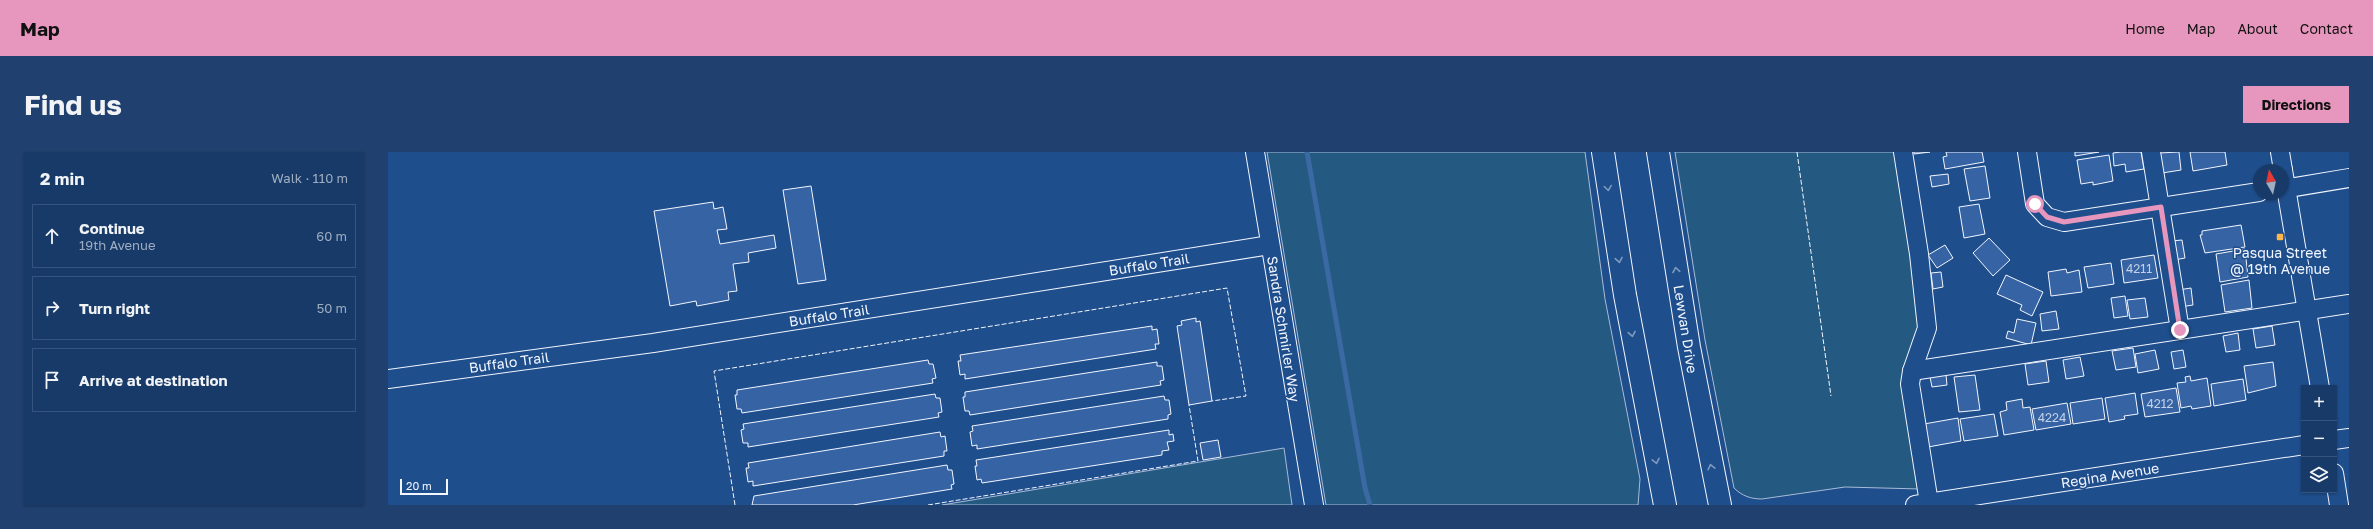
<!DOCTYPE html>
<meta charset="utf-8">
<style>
body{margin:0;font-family:"Golos Text",sans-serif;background:#20416f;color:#f1f3f6}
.controls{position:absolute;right:12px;bottom:12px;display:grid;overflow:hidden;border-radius:0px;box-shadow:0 1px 3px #0004}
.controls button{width:36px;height:36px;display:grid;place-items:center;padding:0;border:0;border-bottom:1px solid #36547d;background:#173a69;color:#f1f3f6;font:20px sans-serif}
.compass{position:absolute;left:1865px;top:12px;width:36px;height:36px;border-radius:50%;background:#173a69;box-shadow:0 1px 3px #0004;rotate:351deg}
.scale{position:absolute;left:12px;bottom:10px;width:48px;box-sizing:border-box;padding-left:4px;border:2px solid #f2f6ff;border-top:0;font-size:11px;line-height:14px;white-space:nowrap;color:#f2f6ff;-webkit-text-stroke:3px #1f4e8c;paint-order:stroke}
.stop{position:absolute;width:12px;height:12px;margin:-9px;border:3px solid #e797bd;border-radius:50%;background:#fff}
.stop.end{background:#e797bd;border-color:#fff;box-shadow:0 1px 4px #0008}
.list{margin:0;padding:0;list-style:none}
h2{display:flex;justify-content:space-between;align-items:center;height:52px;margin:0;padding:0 16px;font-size:17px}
h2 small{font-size:13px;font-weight:400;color:#9eadc0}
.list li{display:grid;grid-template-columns:26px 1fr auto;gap:12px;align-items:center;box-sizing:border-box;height:64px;margin:0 8px 8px;padding:0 8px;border:1px solid #36547d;border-radius:0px}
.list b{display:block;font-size:15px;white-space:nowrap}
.list p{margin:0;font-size:13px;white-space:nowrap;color:#9eadc0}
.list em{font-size:13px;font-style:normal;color:#9eadc0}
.icon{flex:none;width:22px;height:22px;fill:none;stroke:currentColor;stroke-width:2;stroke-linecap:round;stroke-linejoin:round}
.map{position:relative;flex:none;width:1961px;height:353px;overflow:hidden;border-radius:0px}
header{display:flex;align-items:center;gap:24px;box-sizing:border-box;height:56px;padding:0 20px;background:#e797bd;color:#111}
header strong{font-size:19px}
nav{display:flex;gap:22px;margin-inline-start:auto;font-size:14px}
.intro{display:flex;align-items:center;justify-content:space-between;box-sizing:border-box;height:96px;padding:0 24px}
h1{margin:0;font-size:28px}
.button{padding:10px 18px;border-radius:0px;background:#e797bd;color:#111;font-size:14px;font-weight:700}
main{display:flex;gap:24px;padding:0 24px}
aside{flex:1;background:#173a69;border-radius:0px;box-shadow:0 1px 3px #0004}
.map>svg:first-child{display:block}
.green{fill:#245a82;stroke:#a8bbd7}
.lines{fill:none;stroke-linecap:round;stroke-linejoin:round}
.stream{stroke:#3b69a3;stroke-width:5}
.building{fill:#3563a3;stroke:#f2f6ff}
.minor-casing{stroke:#f2f6ff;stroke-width:20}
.major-casing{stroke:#f2f6ff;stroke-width:24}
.minor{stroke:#1f4e8c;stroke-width:18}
.major{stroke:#1f4e8c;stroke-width:22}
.fence{stroke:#f2f6ff;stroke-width:1;stroke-dasharray:5 2;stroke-linecap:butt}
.oneway{stroke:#7e9ac0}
.route{stroke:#e797bd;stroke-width:5}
.poi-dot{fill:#ffb74d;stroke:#1f4e8c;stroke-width:1.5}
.labels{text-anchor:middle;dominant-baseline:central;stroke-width:3;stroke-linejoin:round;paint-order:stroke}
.number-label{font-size:12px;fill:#c3d1e8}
.poi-label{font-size:14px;fill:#f2f6ff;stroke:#1f4e8c}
.street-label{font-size:14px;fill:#f2f6ff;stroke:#1f4e8c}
</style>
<header>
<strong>Map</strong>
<nav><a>Home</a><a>Map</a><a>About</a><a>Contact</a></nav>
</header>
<div class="intro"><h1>Find us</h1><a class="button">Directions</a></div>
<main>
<aside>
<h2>2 min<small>Walk · 110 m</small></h2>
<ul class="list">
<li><svg class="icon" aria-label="ahead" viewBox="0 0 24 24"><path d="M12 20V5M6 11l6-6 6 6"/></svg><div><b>Continue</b><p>19th Avenue</p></div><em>60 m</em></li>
<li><svg class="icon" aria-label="right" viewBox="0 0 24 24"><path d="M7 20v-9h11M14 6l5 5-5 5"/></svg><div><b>Turn right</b></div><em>50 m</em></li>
<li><svg class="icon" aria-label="arrive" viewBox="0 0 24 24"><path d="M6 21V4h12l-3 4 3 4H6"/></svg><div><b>Arrive at destination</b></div></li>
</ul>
</aside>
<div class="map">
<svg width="1961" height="353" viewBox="0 0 1961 353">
<rect width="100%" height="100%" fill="#1f4e8c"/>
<g class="green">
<polygon points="879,0 1197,0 1217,147 1252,327 1250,353 938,353"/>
<path d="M 1287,0 L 1507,0 L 1535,160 L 1529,187 L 1532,337 L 1457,335 L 1374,347 C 1363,347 1354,344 1346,336 L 1317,188 Z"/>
<polygon points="896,296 904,353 554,353"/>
</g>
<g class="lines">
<polyline class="stream" points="919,0 977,336 982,353"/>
</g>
<g class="building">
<polygon points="1526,0 1542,0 1526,2"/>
<polygon points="1558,0 1594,0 1596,10 1557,17 1555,5 1559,4"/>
<polygon points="1687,0 1711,0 1687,4"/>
<polygon points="1733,0 1753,0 1756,17 1738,20 1737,12 1726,14 1725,1"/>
<polygon points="1791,0 1793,18 1774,21 1771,1"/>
<polygon points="1802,0 1837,0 1839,13 1805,19"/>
<polygon points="1721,3 1725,29 1705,33 1705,30 1693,32 1689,8"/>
<polygon points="1597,14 1602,46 1582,49 1576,17"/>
<polygon points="1560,22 1561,32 1544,35 1542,24"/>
<polygon points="423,34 438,128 410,132 395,38"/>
<polygon points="325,50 326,57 335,55 339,77 329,78 332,92 386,83 388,96 360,101 361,110 345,112 349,139 340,140 341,148 309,154 308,149 282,154 266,59"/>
<polygon points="1591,52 1597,82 1576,86 1571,55"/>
<polygon points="1853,73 1857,95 1817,101 1812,83 1814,83 1814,79"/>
<polygon points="1601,86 1622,108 1605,124 1585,101"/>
<polygon points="1794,88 1797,106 1786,108 1783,89"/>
<polygon points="1557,93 1565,106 1549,116 1540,103"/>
<polygon points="1857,97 1860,125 1832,130 1828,102"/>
<polygon points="1766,103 1770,126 1736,131 1733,108"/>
<polygon points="1723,111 1726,132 1700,136 1696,115"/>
<polygon points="1678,117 1679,121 1691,118 1694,140 1663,144 1660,120"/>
<polygon points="1553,120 1555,135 1545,137 1543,121"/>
<polygon points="1618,123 1655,140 1644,164 1632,158 1634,153 1609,142"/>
<polygon points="1861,128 1864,156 1837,160 1833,133"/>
<polygon points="1803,136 1805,153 1792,155 1790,138"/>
<polygon points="1737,144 1740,164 1726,166 1723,146"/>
<polygon points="1757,146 1760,165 1742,167 1739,148"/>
<polygon points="1668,159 1671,177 1654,179 1652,162"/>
<polygon points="808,166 808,170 812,169 824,249 801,253 789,174 794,173 793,169"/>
<polygon points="1629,167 1648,171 1643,193 1618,186 1620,179 1626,181"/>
<polygon points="764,174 764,178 769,177 771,192 767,192 768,197 577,227 577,222 572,223 570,209 573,209 572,203"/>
<polygon points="1884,174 1887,193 1868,196 1865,177"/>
<polygon points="1850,181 1852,198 1838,200 1835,184"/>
<polygon points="1745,196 1748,215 1728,218 1724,199"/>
<polygon points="1767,198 1771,217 1750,221 1747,202"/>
<polygon points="1795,198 1798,215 1786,217 1783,200"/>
<polygon points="1692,205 1696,224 1678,227 1675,208"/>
<polygon points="540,208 541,212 545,212 548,226 544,227 545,231 354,261 353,257 349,257 347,243 349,243 349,238"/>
<polygon points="1658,209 1661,230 1640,233 1637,212"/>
<polygon points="769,210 769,214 774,214 776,228 772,229 773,233 582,263 581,259 577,259 575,245 577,245 577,240"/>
<polygon points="1885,210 1888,234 1860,241 1856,214"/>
<polygon points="1558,223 1559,233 1544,235 1542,225"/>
<polygon points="1587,223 1592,258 1571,260 1566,225"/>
<polygon points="1802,224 1803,229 1819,226 1823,254 1804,257 1803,254 1793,256 1789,231 1798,230 1797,225"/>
<polygon points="1855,227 1858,248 1826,254 1823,232"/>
<polygon points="1788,236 1792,260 1757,265 1753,242"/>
<polygon points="1747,241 1750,262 1736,264 1737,267 1721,270 1717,246"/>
<polygon points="547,242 548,246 552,246 554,260 550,261 551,265 360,295 360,291 355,291 353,278 356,277 355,272"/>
<polygon points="776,244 777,248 781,248 783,262 780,263 780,267 589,297 589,293 584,294 582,280 585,279 584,274"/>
<polygon points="1714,246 1717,267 1685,272 1682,251"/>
<polygon points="1634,247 1635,256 1642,255 1646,278 1616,283 1612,260 1619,258 1618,250"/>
<polygon points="1679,251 1683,272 1648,278 1644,257"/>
<polygon points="1606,262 1610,284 1576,289 1572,267"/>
<polygon points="1570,266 1573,289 1540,295 1536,272"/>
<polygon points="781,278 781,283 785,282 786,289 779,290 781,298 774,299 774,303 594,331 593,327 589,328 587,314 589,314 588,308"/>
<polygon points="552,280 553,285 557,284 559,299 556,299 556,304 365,334 365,329 360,330 358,316 361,316 360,311"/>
<polygon points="830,288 833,305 815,308 812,291"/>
<polygon points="559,313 560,318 564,318 566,332 563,333 564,337 465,353 364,353 366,344"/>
</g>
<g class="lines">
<defs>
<g id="minor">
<polyline points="867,0 926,353"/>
<polyline points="1515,0 1531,102 1539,176 1524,219 1522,232 1541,351"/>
<polyline points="1639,0 1647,52 1659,65 1676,70 1871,40"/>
<polyline points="1763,0 1792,178"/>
<polyline points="1892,0 1895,18"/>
<polyline points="1895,18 1932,236"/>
<polyline points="1895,37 1961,26"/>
<polyline points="1524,219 1961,152"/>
<polyline points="0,227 265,191 882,93"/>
<polyline points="1946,288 1961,286"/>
<polyline points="1946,321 1951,353"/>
<polyline points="1527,353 1916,293"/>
</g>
<g id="major">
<polyline points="1215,0 1237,143 1277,353"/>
<polyline points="1270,0 1301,195 1332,353"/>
</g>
</defs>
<use href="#minor" class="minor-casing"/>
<use href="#major" class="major-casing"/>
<use href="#minor" class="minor"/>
<use href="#major" class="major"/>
<g class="fence">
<polyline points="1409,0 1443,244"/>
<polyline points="347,353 326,219 839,136 858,244 824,249"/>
<polyline points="540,353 810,309 801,253"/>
</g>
</g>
<defs><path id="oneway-chevron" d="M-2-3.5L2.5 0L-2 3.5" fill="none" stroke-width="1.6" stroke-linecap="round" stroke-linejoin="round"/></defs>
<g class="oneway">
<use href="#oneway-chevron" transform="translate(1220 36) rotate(82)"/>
<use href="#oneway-chevron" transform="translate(1231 108) rotate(80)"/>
<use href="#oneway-chevron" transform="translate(1288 118) rotate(-99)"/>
<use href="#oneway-chevron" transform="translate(1244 182) rotate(80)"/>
<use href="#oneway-chevron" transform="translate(1268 309) rotate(78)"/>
<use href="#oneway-chevron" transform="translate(1323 315) rotate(-103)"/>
</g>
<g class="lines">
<polyline class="route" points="1647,52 1659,65 1676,70 1773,55 1792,178"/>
</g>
<rect class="poi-dot" x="1888" y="81" width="8" height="8" rx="2"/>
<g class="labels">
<g class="number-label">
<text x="1751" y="116">4211</text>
<text x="1772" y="251">4212</text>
<text x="1664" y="265">4224</text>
</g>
<g class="poi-label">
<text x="1892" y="100">Pasqua Street<tspan x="1892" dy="16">@ 19th Avenue</tspan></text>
</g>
<g class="street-label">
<text transform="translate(761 112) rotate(-9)">Buffalo Trail</text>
<text transform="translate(441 163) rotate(-9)">Buffalo Trail</text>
<text transform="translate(896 177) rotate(81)">Sandra Schmirler Way</text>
<text transform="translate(1298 177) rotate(81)">Lewvan Drive</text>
<text transform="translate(121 210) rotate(-8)">Buffalo Trail</text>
<text transform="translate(1722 323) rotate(-9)">Regina Avenue</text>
</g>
</g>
</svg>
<div class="controls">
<button>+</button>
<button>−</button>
<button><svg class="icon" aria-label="layers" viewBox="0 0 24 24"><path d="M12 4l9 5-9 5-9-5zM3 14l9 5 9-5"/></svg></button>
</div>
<svg class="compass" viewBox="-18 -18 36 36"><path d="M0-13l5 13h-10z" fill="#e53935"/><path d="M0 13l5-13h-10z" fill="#9eadc0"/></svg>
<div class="scale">20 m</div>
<div class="stop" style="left:1647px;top:52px"></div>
<div class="stop end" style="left:1792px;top:178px"></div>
</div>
</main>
